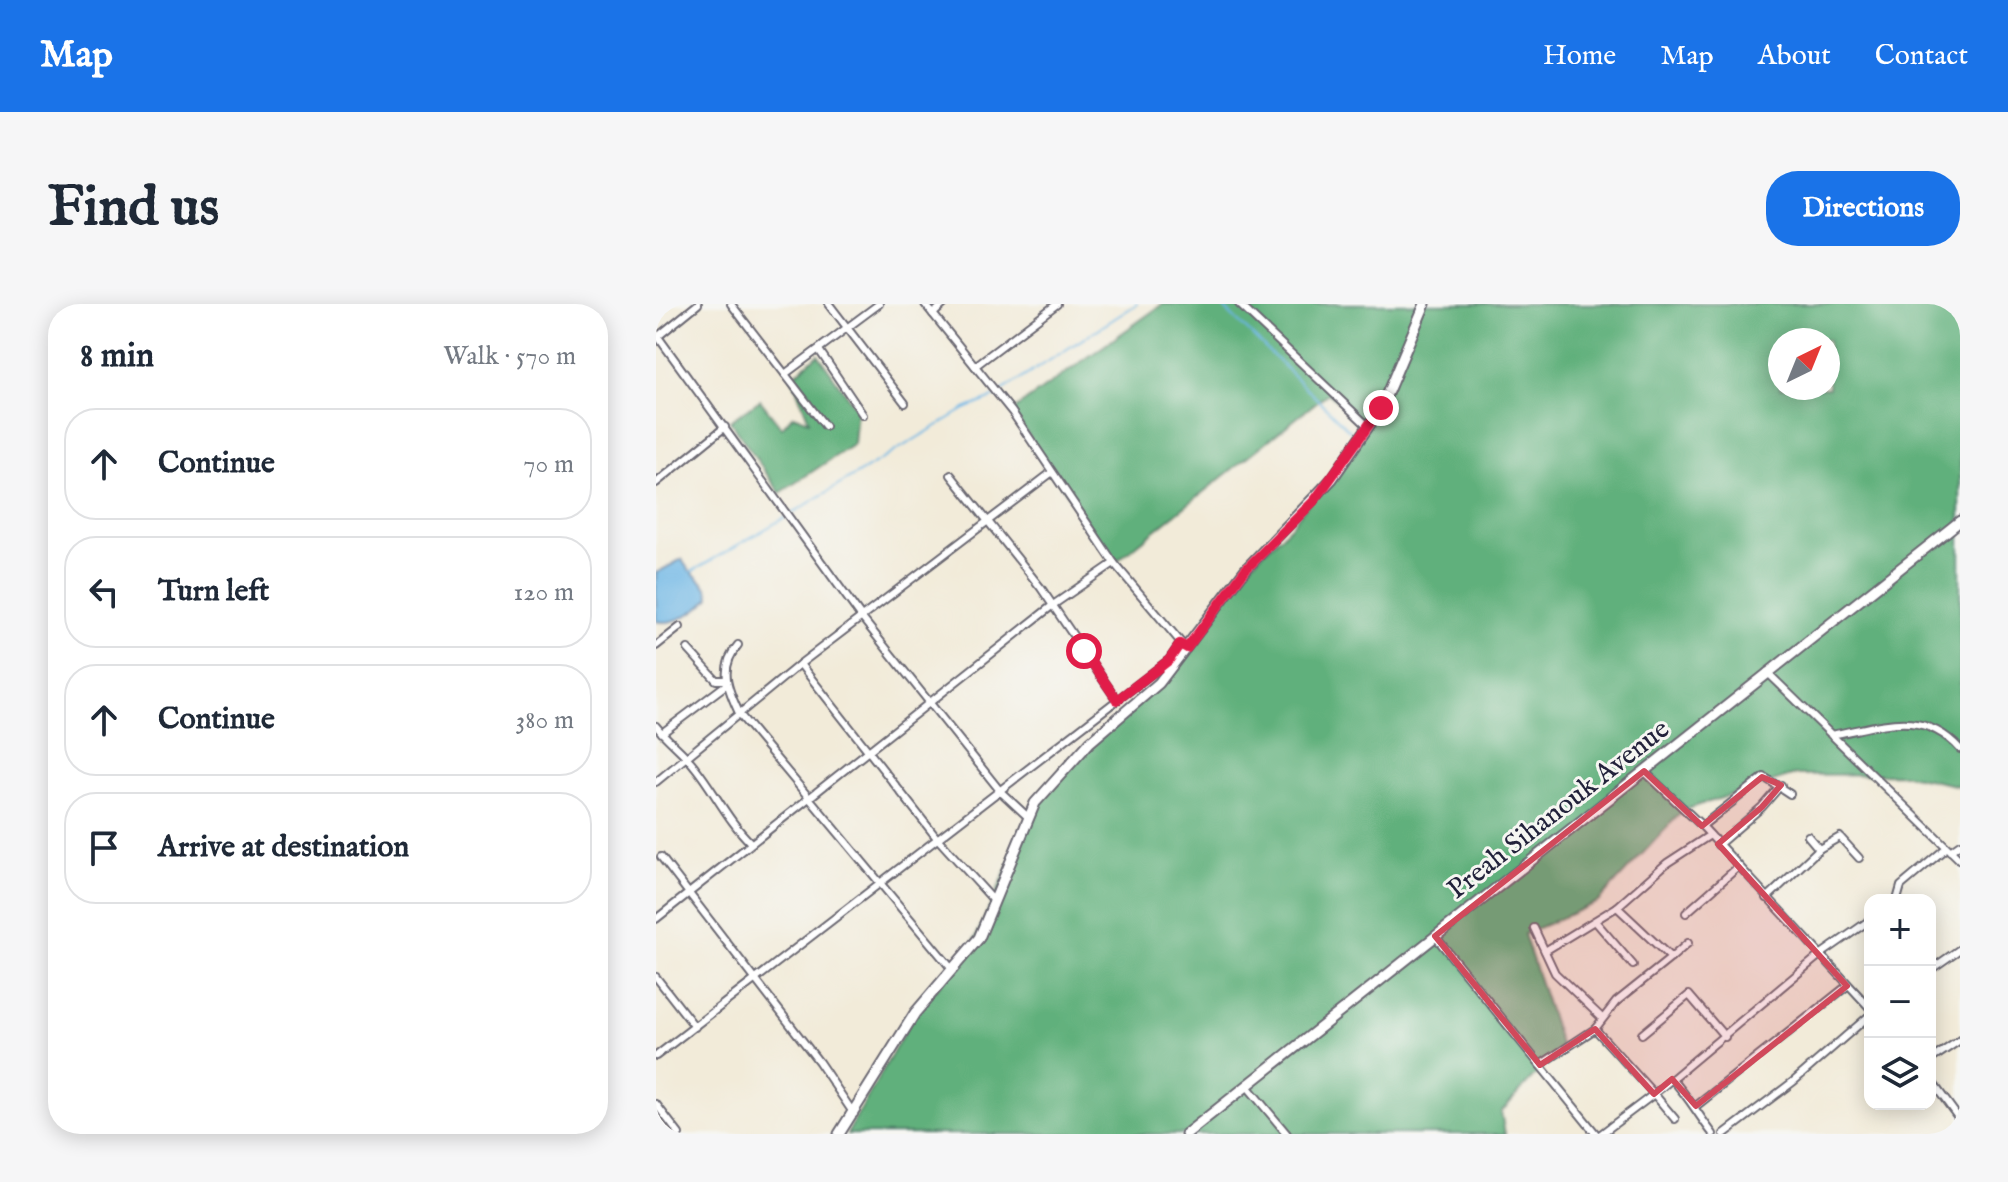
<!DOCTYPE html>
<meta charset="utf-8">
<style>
body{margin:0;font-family:"IM FELL English",serif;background:#f6f6f7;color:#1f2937}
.controls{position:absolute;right:24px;bottom:24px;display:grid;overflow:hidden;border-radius:16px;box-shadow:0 4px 20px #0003}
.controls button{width:72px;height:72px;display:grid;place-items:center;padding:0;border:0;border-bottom:2px solid #e0e1e3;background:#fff;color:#1f2937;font:40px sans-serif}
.compass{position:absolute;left:1112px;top:24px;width:72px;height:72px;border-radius:50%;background:#fff;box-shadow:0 4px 20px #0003;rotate:43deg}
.stop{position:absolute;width:24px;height:24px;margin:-18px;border:6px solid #e11d48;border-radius:50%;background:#fff}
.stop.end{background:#e11d48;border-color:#fff;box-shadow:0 2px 8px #0008}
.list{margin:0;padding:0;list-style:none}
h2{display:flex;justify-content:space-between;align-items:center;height:104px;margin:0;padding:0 32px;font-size:34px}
h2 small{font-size:26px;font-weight:400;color:#747a83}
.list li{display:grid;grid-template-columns:52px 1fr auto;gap:24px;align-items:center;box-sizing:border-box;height:112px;margin:0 16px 16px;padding:0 16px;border:2px solid #e0e1e3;border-radius:32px}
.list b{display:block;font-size:30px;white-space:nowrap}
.list em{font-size:26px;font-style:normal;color:#747a83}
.icon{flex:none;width:44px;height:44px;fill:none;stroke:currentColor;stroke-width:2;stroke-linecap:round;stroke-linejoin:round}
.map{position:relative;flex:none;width:1304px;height:830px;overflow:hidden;border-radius:32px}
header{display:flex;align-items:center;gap:48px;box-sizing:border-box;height:112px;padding:0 40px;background:#1a73e8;color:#fff}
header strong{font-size:38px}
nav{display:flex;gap:44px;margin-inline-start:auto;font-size:28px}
.intro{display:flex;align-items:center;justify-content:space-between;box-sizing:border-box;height:192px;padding:0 48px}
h1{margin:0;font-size:56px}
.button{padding:20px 36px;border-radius:32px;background:#1a73e8;color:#fff;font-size:28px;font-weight:700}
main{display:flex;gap:48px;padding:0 48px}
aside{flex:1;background:#fff;border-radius:32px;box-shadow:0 4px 20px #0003}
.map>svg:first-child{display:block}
.forest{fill:#60b07c;stroke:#41695c;stroke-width:2;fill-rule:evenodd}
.water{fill:#6db6e5;stroke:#486c90;stroke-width:2}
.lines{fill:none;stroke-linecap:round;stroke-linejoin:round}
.stream{stroke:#6db6e5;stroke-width:2}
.street-casing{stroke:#6b6872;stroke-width:10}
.secondary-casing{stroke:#6b6872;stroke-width:13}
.street{stroke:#fff;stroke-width:6}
.secondary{stroke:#fff;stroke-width:9}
.route{stroke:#e11d48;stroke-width:10}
.marked{fill:#d1495b;fill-opacity:0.2;stroke:#d1495b;stroke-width:6;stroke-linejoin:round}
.labels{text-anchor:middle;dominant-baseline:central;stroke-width:6;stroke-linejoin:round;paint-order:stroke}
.street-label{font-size:28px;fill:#22223b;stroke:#f6f6f2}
</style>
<header>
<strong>Map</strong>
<nav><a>Home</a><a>Map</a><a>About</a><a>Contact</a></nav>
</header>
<div class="intro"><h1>Find us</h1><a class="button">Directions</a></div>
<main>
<aside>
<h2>8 min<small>Walk · 570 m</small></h2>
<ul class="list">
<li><svg class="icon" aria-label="ahead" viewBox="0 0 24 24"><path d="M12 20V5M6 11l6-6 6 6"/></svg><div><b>Continue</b></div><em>70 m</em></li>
<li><svg class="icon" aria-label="left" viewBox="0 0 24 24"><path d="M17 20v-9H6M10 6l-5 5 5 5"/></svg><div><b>Turn left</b></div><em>120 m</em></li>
<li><svg class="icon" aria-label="ahead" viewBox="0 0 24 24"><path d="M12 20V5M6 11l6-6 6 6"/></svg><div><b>Continue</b></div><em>380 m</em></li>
<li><svg class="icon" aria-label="arrive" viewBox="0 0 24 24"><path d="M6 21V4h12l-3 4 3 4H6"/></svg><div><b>Arrive at destination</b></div></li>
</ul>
</aside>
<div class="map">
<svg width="1304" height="830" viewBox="0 0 1304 830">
<rect width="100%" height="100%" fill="#f6f6f2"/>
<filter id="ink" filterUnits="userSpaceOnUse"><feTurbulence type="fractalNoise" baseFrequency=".0125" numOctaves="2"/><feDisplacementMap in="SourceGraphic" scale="16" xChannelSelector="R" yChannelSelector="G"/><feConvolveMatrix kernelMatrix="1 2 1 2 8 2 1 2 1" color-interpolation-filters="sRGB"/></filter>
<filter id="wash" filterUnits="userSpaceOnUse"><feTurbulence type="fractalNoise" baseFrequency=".006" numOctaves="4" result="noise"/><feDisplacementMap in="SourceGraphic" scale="32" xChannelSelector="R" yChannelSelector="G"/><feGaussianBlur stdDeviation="1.8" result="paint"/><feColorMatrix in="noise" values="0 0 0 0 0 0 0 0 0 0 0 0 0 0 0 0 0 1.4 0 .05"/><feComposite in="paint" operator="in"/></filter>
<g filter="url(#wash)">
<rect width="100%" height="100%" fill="#f2ebd9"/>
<g class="forest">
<path d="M 507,0 L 1304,0 L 1304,482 L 1246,470 L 1139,471 L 1027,506 L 942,598 L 868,630 L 905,743 L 845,808 L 849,830 L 191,830 L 259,709 L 314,646 L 387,487 L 503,379 L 589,266 L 634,223 L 712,123 L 672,89 L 458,259 L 356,107 ZM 1124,36 L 1172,36 L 1172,84 L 1124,84 Z"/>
<polygon points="162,50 201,106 198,140 124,189 74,117 104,96 126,124 137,111 153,117 136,73"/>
</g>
<path class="water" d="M 26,255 C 30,269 54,278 54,293 C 42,307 18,322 0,317 L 0,269 Z"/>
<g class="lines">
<g class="stream">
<polyline points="564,0 694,127"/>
<polyline points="346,87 481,0"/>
<polyline points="135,210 309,105 339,93"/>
<polyline points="35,268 130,213"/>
</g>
</g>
</g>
<g filter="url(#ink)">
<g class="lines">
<defs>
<g id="street">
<polyline points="75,0 169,122"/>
<polyline points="173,0 249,99"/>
<polyline points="269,0 356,108 458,259 527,341"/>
<polyline points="583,0 713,123"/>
<polyline points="277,10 288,0"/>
<polyline points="0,30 206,314 345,488 372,513"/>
<polyline points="0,34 42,0"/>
<polyline points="163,46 207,111"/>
<polyline points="319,62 401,0"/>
<polyline points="129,70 223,0"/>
<polyline points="295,171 385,284 461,396"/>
<polyline points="0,179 69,123"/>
<path d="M 82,341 C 62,364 72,386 84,411 L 295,664"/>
<polyline points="0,342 24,323"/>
<polyline points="32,345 60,376 70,376"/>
<polyline points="144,360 280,533 339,598"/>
<polyline points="1111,368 1304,556"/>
<path d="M 0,422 C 12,437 28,448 39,463 C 59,488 72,517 95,539"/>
<polyline points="6,429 71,380"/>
<path d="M 1175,431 C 1225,422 1266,403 1304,445"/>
<polyline points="988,467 1046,522 1214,704"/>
<polyline points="0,478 144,360 395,169"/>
<polyline points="1046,522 1108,473 1134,490"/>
<polyline points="1062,541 1106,503 1125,481"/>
<polyline points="1163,545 1184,533 1203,554"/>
<polyline points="1294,547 1304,540"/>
<polyline points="5,553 163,758 198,810"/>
<polyline points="1111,594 1163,545 1152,532"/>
<polyline points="1241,596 1245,582 1290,544"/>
<polyline points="1030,609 1082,563"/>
<polyline points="0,615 397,301 458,259"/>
<polyline points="939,617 977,661"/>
<polyline points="878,624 899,669 946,714"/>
<polyline points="779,632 940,830"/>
<polyline points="889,647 961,603"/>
<polyline points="1015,654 1032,639"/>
<polyline points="1274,666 1304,645"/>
<polyline points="0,673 39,723"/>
<polyline points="939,725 960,698 1015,654 961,603 1011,559 1054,531"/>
<polyline points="986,730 1033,691 1069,733"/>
<polyline points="0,752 513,356 524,340"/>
<polyline points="1274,756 1304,736"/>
<polyline points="884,761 939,725 998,790 1164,651 1214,616"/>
<path d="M 1016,775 C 1033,793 1042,811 1057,830"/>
<polyline points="1274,775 1304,816"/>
<polyline points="591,782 631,830"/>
<polyline points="0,800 23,830"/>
<polyline points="1040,802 1191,682"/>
<polyline points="945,830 998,790 1019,815"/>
<polyline points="1068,830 1138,777 1214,711"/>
</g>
<g id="secondary">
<polyline points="183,830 259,709 323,634 379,499 434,438 503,379 589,266 676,175 725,104 769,0"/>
<polyline points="530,830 1304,217"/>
</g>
</defs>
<use href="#street" class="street-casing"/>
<use href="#secondary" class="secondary-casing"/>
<use href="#street" class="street"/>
<use href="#secondary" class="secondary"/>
</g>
</g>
<g class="lines" filter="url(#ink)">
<polyline class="route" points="428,347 461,396 513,356 524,340 531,344 589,266 659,196 725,104"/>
</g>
<path class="marked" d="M 988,467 L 1046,522 L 1106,473 L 1125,481 L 1106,503 L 1062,540 L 1191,682 L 1040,802 L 1016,775 L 998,790 L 939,725 L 884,761 L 779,632 Z"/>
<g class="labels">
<g class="street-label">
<text transform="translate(903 506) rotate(-38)">Preah Sihanouk Avenue</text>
</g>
</g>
</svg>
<div class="controls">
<button>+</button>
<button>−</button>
<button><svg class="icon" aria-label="layers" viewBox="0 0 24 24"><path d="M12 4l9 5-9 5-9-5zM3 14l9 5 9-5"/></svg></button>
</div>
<svg class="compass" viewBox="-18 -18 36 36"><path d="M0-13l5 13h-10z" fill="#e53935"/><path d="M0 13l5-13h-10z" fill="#747a83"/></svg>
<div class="stop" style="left:428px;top:347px"></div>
<div class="stop end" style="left:725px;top:104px"></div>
</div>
</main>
